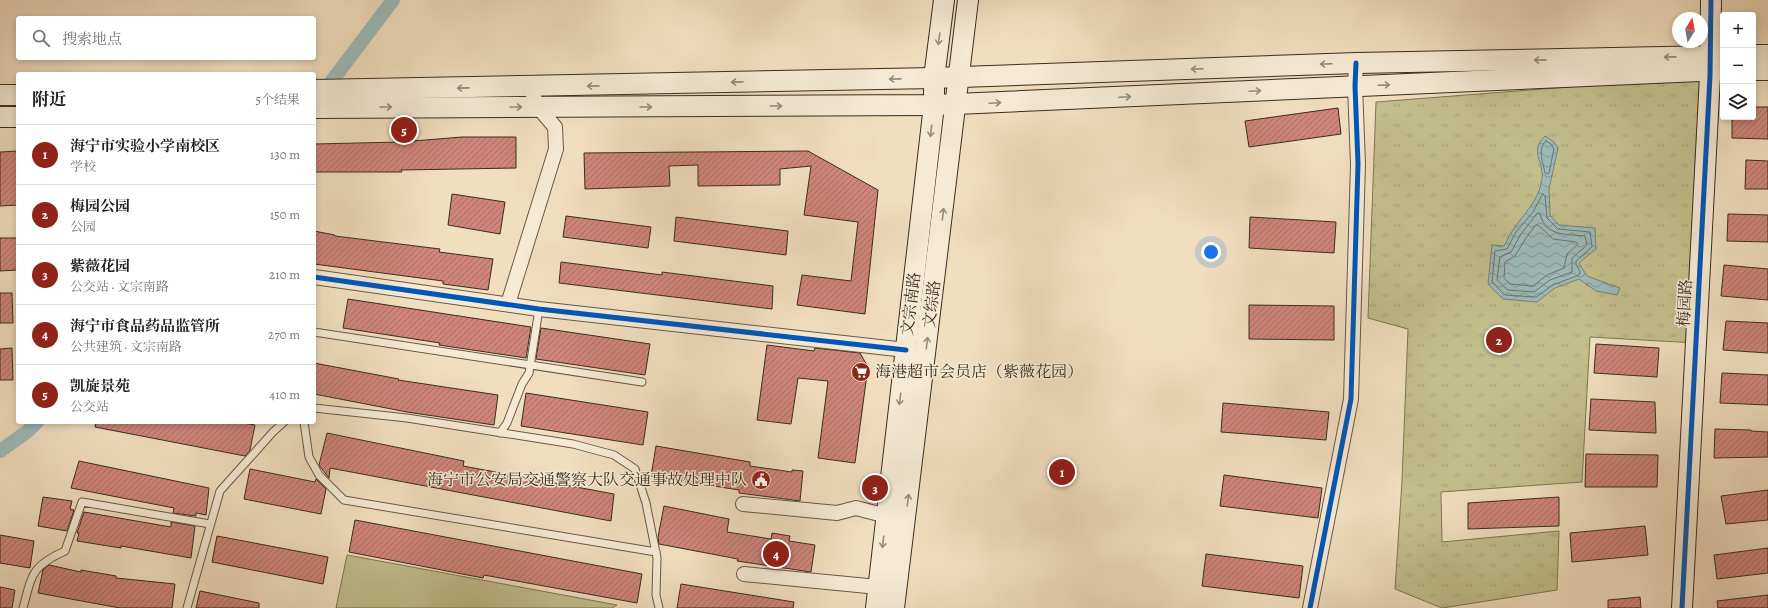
<!DOCTYPE html>
<html lang="zh">
<meta charset="utf-8">
<style>
body{margin:0;font-family:Alegreya,"Noto Serif SC",serif;background:#f2f2f2;color:#202124}
.controls{position:absolute;right:12px;top:12px;display:grid;overflow:hidden;border-radius:4px;box-shadow:0 2px 6px #0003}
.controls button{width:36px;height:36px;display:grid;place-items:center;padding:0;border:0;border-bottom:1px solid #e0e0e0;background:#fff;color:#202124;font:20px sans-serif}
.compass{position:absolute;left:1672px;top:12px;width:36px;height:36px;border-radius:50%;background:#fff;box-shadow:0 2px 6px #0003;rotate:11deg}
.you{position:absolute;left:1211px;top:252px;width:14px;height:14px;margin:-10px;border:3px solid #fff;border-radius:50%;background:#1a73e8;box-shadow:0 0 0 6px #1a73e833}
.badge{display:grid;place-items:center;width:26px;height:26px;border-radius:50%;background:#8f2418;color:#fff;font-size:13px;font-weight:700}
.pin{position:absolute;translate:-50% -50%;border:2px solid #fff;box-shadow:0 1px 4px #0006}
.list{margin:0;padding:0;list-style:none}
h2{display:flex;justify-content:space-between;align-items:center;height:52px;margin:0;padding:0 16px;font-size:17px}
h2 small{font-size:13px;font-weight:400;color:#757577}
.list li{display:grid;grid-template-columns:26px 1fr auto;gap:12px;align-items:center;box-sizing:border-box;height:60px;padding:0 16px;border-top:1px solid #e0e0e0}
.list b{display:block;font-size:15px;white-space:nowrap}
.list p{margin:0;font-size:13px;white-space:nowrap;color:#757577}
.list em{font-size:13px;font-style:normal;color:#757577}
.icon{flex:none;width:22px;height:22px;fill:none;stroke:currentColor;stroke-width:2;stroke-linecap:round;stroke-linejoin:round}
.map{position:relative;flex:none;width:1768px;height:608px;overflow:hidden}
.search{position:absolute;background:#fff;box-shadow:0 2px 6px #0003;left:16px;top:16px;width:300px;height:44px;display:flex;align-items:center;gap:10px;box-sizing:border-box;padding:0 14px;border-radius:4px;color:#757577;font-size:15px}
.panel{position:absolute;background:#fff;box-shadow:0 2px 6px #0003;left:16px;top:72px;width:300px;height:352px;border-radius:4px}
.map>svg:first-child{display:block}
.grass{fill:url(#grass-tufts);stroke:#7e7656}
.garden{fill:#c2bf8c;stroke:#7e7656}
.water{fill:url(#water-waves);stroke:#75827c}
.lines{fill:none;stroke-linecap:round;stroke-linejoin:round}
.shore{stroke:#6c746d;stroke-width:1}
.canal{stroke:#9dbbba;stroke-width:14}
.building{fill:url(#building-hatch);stroke:#3a2d20}
.lane-casing{stroke:#685948;stroke-width:9}
.street-casing{stroke:#685948;stroke-width:16}
.secondary-casing{stroke:#3a2d20;stroke-width:22}
.lane{stroke:#f6ead5;stroke-width:7}
.street{stroke:#f6ead5;stroke-width:14}
.secondary{stroke:#f6ead5;stroke-width:20}
.cycleway-casing{stroke:#f6ead5;stroke-width:8}
.cycleway{stroke:#0057b8;stroke-width:5}
.oneway{stroke:#988c7a}
.labels{text-anchor:middle;dominant-baseline:central;stroke-width:3;stroke-linejoin:round;paint-order:stroke}
.street-label{font-size:16px;fill:#3a2d20;stroke:#f6ead5}
.poi-label{font-size:16px;fill:#3a2d20;stroke:#f6ead5;text-anchor:start}
</style>
<div class="map">
<svg width="1768" height="608" viewBox="0 0 1768 608">
<defs>
<pattern id="grass-tufts" width="24" height="20" patternUnits="userSpaceOnUse"><rect width="24" height="20" fill="#c2bf8c"/><path d="M3 7l-1-3M5 7V3M7 7l1-3M15 17l-1-3M17 17v-4M19 17l1-3" fill="none" stroke="#a7a478"/></pattern>
<pattern id="water-waves" width="16" height="10" patternUnits="userSpaceOnUse"><rect width="16" height="10" fill="#9dbbba"/><path d="M0 5q4-4 8 0t8 0" fill="none" stroke="#819897"/></pattern>
<pattern id="building-hatch" width="6" height="6" patternUnits="userSpaceOnUse"><rect width="6" height="6" fill="#cf857b"/><path d="M-1 1l2-2M0 6l6-6M5 7l2-2" fill="none" stroke="#a96d64"/></pattern>
</defs>
<rect width="100%" height="100%" fill="#f1debf"/>
<filter id="stains"><feTurbulence type="fractalNoise" baseFrequency=".005" numOctaves="4"/><feColorMatrix values="0 0 0 0 .2 0 0 0 0 .09 0 0 0 0 .02 0 0 0 .5 -.17"/></filter>
<radialGradient id="worn" r=".72"><stop offset=".6" stop-color="#630" stop-opacity="0"/><stop offset="1" stop-color="#630" stop-opacity=".3"/></radialGradient>
<polygon class="grass" points="1710,76 1696,343 1590,337 1582,482 1441,492 1442,542 1559,531 1557,590 1442,608 1395,589 1402,481 1408,329 1368,318 1376,102"/>
<polygon class="garden" points="347,555 617,605 612,608 336,608"/>
<path class="water" d="M 1545,136 L 1553,141 L 1558,148 L 1549,189 L 1550,215 L 1559,225 L 1595,228 L 1596,249 L 1579,263 L 1587,276 L 1620,288 L 1617,295 L 1596,291 L 1579,279 L 1555,288 L 1537,302 L 1503,299 L 1488,284 L 1492,245 L 1504,246 C 1507,241 1509,235 1513,230 C 1524,213 1539,201 1542,179 C 1544,162 1529,151 1545,136 Z"/>
<g class="lines">
<g class="shore">
<path d="M 1546,141 L 1551,144 L 1554,149 L 1549,173 L 1547,174 L 1545,173 C 1543,163 1537,148 1546,141 Z"/>
<polygon points="1543,194 1545,196 1547,218 1558,229 1590,232 1592,247 1576,261 1576,264 1580,272 1579,275 1553,285 1536,297 1505,295 1492,282 1495,251 1507,249 1516,232 1533,212"/>
<path d="M 1538,213 L 1540,214 C 1546,237 1567,234 1585,236 L 1587,245 L 1572,258 L 1572,272 L 1550,280 L 1534,292 L 1508,290 L 1497,280 L 1500,257 L 1511,252 L 1521,234 Z"/>
<polygon points="1536,225 1538,225 1553,239 1576,242 1578,244 1567,254 1564,268 1547,275 1533,286 1510,284 1504,278 1505,262 1515,256 1526,238"/>
</g>
<g class="canal">
<polyline points="322,94 393,0"/>
<polyline points="0,451 28,431 37,422"/>
</g>
</g>
<g class="building">
<polygon points="1753,107 1768,107 1768,139 1732,138 1732,117 1753,117"/>
<polygon points="1338,108 1341,134 1249,147 1245,121"/>
<polygon points="462,137 516,137 516,168 401,170 402,172 314,172 314,144 401,142"/>
<polygon points="18,151 18,205 0,206 0,152"/>
<polygon points="808,151 878,190 865,314 797,305 802,275 851,281 858,222 804,215 811,166 780,169 780,185 698,186 698,165 669,166 670,186 585,189 584,153"/>
<polygon points="1746,160 1768,161 1768,189 1745,189"/>
<polygon points="452,194 505,202 500,234 448,225"/>
<polygon points="1728,214 1768,215 1768,242 1727,241"/>
<polygon points="566,216 651,227 648,248 563,237"/>
<polygon points="676,217 788,231 786,255 674,241"/>
<polygon points="1250,217 1336,222 1334,253 1249,248"/>
<polygon points="314,231 335,235 335,236 440,249 439,252 493,259 488,290 443,284 443,281 314,264"/>
<polygon points="0,238 18,238 18,270 0,271"/>
<polygon points="561,262 662,275 662,272 773,286 772,309 559,283"/>
<polygon points="1724,265 1768,269 1768,300 1721,296"/>
<polygon points="0,293 12,293 13,323 0,323"/>
<polygon points="348,299 531,327 526,358 439,345 440,343 343,328"/>
<polygon points="1249,305 1334,306 1334,340 1249,339"/>
<polygon points="1726,321 1768,323 1768,353 1723,350"/>
<polygon points="541,328 650,344 645,375 536,359"/>
<polygon points="1596,344 1659,348 1657,377 1594,373"/>
<polygon points="767,345 814,351 815,348 860,353 868,367 855,463 818,458 828,381 798,378 791,424 757,420"/>
<polygon points="12,348 13,380 0,380 0,349"/>
<polygon points="314,363 399,379 398,380 498,395 494,425 407,412 314,394"/>
<polygon points="1722,373 1768,375 1768,405 1720,403"/>
<polygon points="526,393 648,412 643,445 521,426"/>
<polygon points="1591,399 1655,402 1656,433 1589,430"/>
<polygon points="1223,403 1329,412 1326,440 1221,432"/>
<polygon points="96,422 237,422 255,425 250,450 245,456 95,427"/>
<polygon points="1715,429 1751,430 1751,431 1768,432 1768,457 1714,458"/>
<polygon points="327,433 464,461 463,466 614,494 611,521 330,468 329,478 319,465"/>
<polygon points="656,446 750,462 750,466 792,472 792,470 803,471 800,501 739,493 739,490 651,476"/>
<polygon points="1586,454 1658,455 1657,487 1585,487"/>
<polygon points="79,461 209,488 206,515 196,513 196,516 173,513 174,508 71,488"/>
<polygon points="250,469 315,482 316,479 326,489 321,514 244,499"/>
<polygon points="1224,475 1322,488 1318,518 1220,506"/>
<polygon points="1768,490 1768,520 1726,524 1721,496"/>
<polygon points="43,497 72,501 70,509 74,510 67,531 38,526"/>
<polygon points="1559,497 1559,526 1468,529 1468,503"/>
<polygon points="664,506 729,519 727,532 771,539 772,533 790,536 789,541 815,545 811,572 737,561 738,559 659,544 658,537"/>
<polygon points="84,512 171,527 171,522 195,526 191,558 121,546 121,548 77,541 79,533 77,533"/>
<polygon points="355,520 642,574 637,603 484,575 483,578 349,552"/>
<polygon points="1645,526 1648,555 1572,562 1570,533"/>
<polygon points="0,535 34,541 30,568 0,563"/>
<polygon points="217,536 328,557 323,584 212,562"/>
<polygon points="1768,548 1768,573 1717,579 1714,555"/>
<polygon points="1206,554 1303,566 1299,598 1202,586"/>
<polygon points="49,565 81,572 81,570 116,576 116,578 175,584 172,608 120,608 38,593 43,570"/>
<polygon points="681,584 794,602 793,608 677,608"/>
<polygon points="0,587 15,590 12,608 0,608"/>
<polygon points="200,591 259,603 259,608 196,608"/>
<polygon points="1768,595 1768,608 1718,608 1717,601"/>
<polygon points="1640,597 1641,608 1608,608 1608,600"/>
</g>
<g class="lines">
<defs>
<g id="lane">
<polyline points="314,332 642,382"/>
<polyline points="314,408 407,418 573,444 614,455 635,469 646,503 657,558 656,595 659,608"/>
<polyline points="304,422 309,457 319,475 344,500 656,552"/>
<polyline points="500,433 507,423 522,384 529,373 539,309"/>
<path d="M 23,608 C 32,575 31,566 65,551 L 82,502 L 210,524"/>
<polyline points="187,608 220,491 273,432 284,422"/>
</g>
<g id="street">
<polyline points="314,277 539,309 906,350"/>
<polyline points="508,304 556,149 555,127 538,107 530,87"/>
<polyline points="743,504 837,513 856,508 887,516"/>
<polyline points="744,574 878,587"/>
<polyline points="1310,608 1351,399 1358,164 1355,86 1356,63"/>
</g>
<g id="secondary">
<polyline points="1753,55 1768,55"/>
<polyline points="1753,70 1768,70"/>
<polyline points="314,90 934,78 1356,63 1714,56"/>
<polyline points="0,95 18,95"/>
<polyline points="314,108 934,105 1723,70"/>
<polyline points="0,117 18,117"/>
<polyline points="876,608 934,105 934,78 944,0"/>
<polyline points="894,608 968,0"/>
<polyline points="1682,608 1710,76 1711,0"/>
</g>
</defs>
<use href="#lane" class="lane-casing"/>
<use href="#street" class="street-casing"/>
<use href="#secondary" class="secondary-casing"/>
<use href="#lane" class="lane"/>
<use href="#street" class="street"/>
<use href="#secondary" class="secondary"/>
<defs>
<g id="cycleway">
<polyline points="314,277 539,309 906,350"/>
<polyline points="1310,608 1351,399 1358,164 1355,86 1356,63"/>
<polyline points="1682,608 1710,76 1711,0"/>
</g>
</defs>
<use href="#cycleway" class="cycleway-casing"/>
<use href="#cycleway" class="cycleway"/>
</g>
<defs><path id="oneway-shaft" d="M-6 0H5M1.5-3L5.5 0L1.5 3" fill="none" stroke-width="1.6" stroke-linecap="round" stroke-linejoin="round"/></defs>
<g class="oneway">
<use href="#oneway-shaft" transform="translate(939 39) rotate(98)"/>
<use href="#oneway-shaft" transform="translate(1670 57) rotate(179)"/>
<use href="#oneway-shaft" transform="translate(1540 60) rotate(179)"/>
<use href="#oneway-shaft" transform="translate(1326 64) rotate(178)"/>
<use href="#oneway-shaft" transform="translate(1197 69) rotate(178)"/>
<use href="#oneway-shaft" transform="translate(895 79) rotate(179)"/>
<use href="#oneway-shaft" transform="translate(737 82) rotate(179)"/>
<use href="#oneway-shaft" transform="translate(1384 85) rotate(-2)"/>
<use href="#oneway-shaft" transform="translate(593 86) rotate(179)"/>
<use href="#oneway-shaft" transform="translate(463 88) rotate(179)"/>
<use href="#oneway-shaft" transform="translate(1255 91) rotate(-3)"/>
<use href="#oneway-shaft" transform="translate(1125 97) rotate(-3)"/>
<use href="#oneway-shaft" transform="translate(995 103) rotate(-3)"/>
<use href="#oneway-shaft" transform="translate(776 106)"/>
<use href="#oneway-shaft" transform="translate(386 107)"/>
<use href="#oneway-shaft" transform="translate(516 107)"/>
<use href="#oneway-shaft" transform="translate(646 107)"/>
<use href="#oneway-shaft" transform="translate(931 131) rotate(97)"/>
<use href="#oneway-shaft" transform="translate(943 214) rotate(-83)"/>
<use href="#oneway-shaft" transform="translate(927 343) rotate(-83)"/>
<use href="#oneway-shaft" transform="translate(900 399) rotate(97)"/>
<use href="#oneway-shaft" transform="translate(908 500) rotate(-83)"/>
<use href="#oneway-shaft" transform="translate(883 542) rotate(97)"/>
</g>
<defs>
<symbol id="supermarket-disc" viewBox="-11 -11 22 22"><circle r="9.5" fill="#8f2418" stroke="#f6ead5"/><path d="M-6-5.5h2.5l.6 2H6L4.5 2H-2.5L-4.4-4H-6ZM-1.5 3.2a1.3 1.3 0 1 0 .1 0ZM3 3.2a1.3 1.3 0 1 0 .1 0Z" fill="#fff"/></symbol>
<symbol id="civic-disc" viewBox="-11 -11 22 22"><circle r="9.5" fill="#8f2418" stroke="#f6ead5"/><path d="M-.6-6.5H3V-4.5H.6V-3L4-1V1h2V6H-6V1h2V-1L-.6-3ZM-1.2 2.5V6h2.4V2.5Z" fill="#fff"/></symbol>
</defs>
<g fill-rule="evenodd">
<use href="#supermarket-disc" x="850" y="361" width="22" height="22"/>
<use href="#civic-disc" x="750" y="469" width="22" height="22"/>
</g>
<g class="labels">
<g class="street-label">
<text transform="translate(1685 303) rotate(-87)">梅园路</text>
<text transform="translate(911 304) rotate(-83)">文宗南路</text>
<text transform="translate(932 304) rotate(-83)">文综路</text>
</g>
<g class="poi-label">
<text x="875" y="372">海港超市会员店（紫薇花园）</text>
<text x="747" y="480" text-anchor="end">海宁市公安局交通警察大队交通事故处理中队</text>
</g>
</g>
<rect width="100%" height="100%" filter="url(#stains)"/>
<rect width="100%" height="100%" fill="url(#worn)"/>
</svg>
<div class="controls">
<button>+</button>
<button>−</button>
<button><svg class="icon" aria-label="layers" viewBox="0 0 24 24"><path d="M12 4l9 5-9 5-9-5zM3 14l9 5 9-5"/></svg></button>
</div>
<svg class="compass" viewBox="-18 -18 36 36"><path d="M0-13l5 13h-10z" fill="#e53935"/><path d="M0 13l5-13h-10z" fill="#757577"/></svg>
<div class="you"></div>
<div class="pin badge" style="left:1062px;top:472px">1</div>
<div class="pin badge" style="left:1499px;top:340px">2</div>
<div class="pin badge" style="left:875px;top:488px">3</div>
<div class="pin badge" style="left:776px;top:554px">4</div>
<div class="pin badge" style="left:404px;top:130px">5</div>
<div class="search"><svg class="icon" aria-label="search" viewBox="0 0 24 24"><circle cx="10" cy="10" r="6"/><path d="M15 15l6 6"/></svg>搜索地点</div>
<section class="panel">
<h2>附近<small>5个结果</small></h2>
<ul class="list">
<li><span class="badge">1</span><div><b>海宁市实验小学南校区</b><p>学校</p></div><em>130 m</em></li>
<li><span class="badge">2</span><div><b>梅园公园</b><p>公园</p></div><em>150 m</em></li>
<li><span class="badge">3</span><div><b>紫薇花园</b><p>公交站 · 文宗南路</p></div><em>210 m</em></li>
<li><span class="badge">4</span><div><b>海宁市食品药品监管所</b><p>公共建筑 · 文宗南路</p></div><em>270 m</em></li>
<li><span class="badge">5</span><div><b>凯旋景苑</b><p>公交站</p></div><em>410 m</em></li>
</ul>
</section>
</div>
